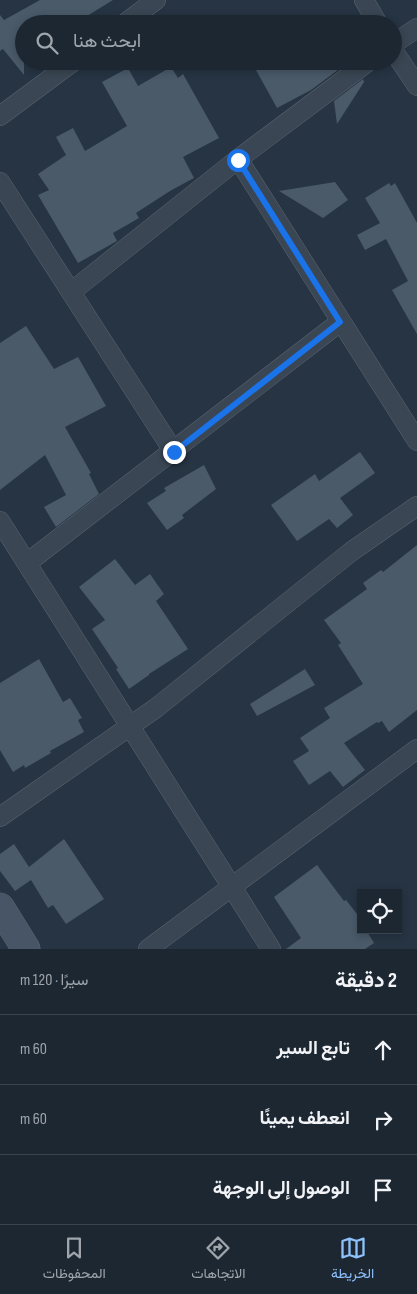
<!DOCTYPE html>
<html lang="ar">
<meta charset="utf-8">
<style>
body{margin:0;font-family:"Sofia Sans Condensed",Vazirmatn,sans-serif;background:#29333e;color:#f1f3f6;direction:rtl}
.controls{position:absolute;right:15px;bottom:15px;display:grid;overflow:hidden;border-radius:0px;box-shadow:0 2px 8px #0003}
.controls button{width:45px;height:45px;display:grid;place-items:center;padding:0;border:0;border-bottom:1px solid #3a444d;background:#1c2732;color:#f1f3f6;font:25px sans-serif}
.stop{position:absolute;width:15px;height:15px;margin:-11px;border:4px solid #1a73e8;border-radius:50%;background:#fff}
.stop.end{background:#1a73e8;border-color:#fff;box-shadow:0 1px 5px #0008}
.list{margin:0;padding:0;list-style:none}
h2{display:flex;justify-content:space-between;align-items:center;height:65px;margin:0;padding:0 20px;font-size:21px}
h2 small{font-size:16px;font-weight:400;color:#a0a5ac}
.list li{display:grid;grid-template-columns:32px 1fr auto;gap:15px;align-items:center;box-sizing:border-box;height:70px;padding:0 20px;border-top:1px solid #3a444d}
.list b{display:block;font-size:19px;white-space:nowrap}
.list em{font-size:16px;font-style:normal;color:#a0a5ac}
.icon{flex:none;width:28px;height:28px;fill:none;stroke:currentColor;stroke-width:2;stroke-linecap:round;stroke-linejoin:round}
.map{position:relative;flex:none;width:417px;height:949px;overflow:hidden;direction:ltr}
.search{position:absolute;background:#1c2732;box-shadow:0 2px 8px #0003;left:15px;right:15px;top:15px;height:55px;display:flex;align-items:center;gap:12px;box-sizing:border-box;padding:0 18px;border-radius:28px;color:#a0a5ac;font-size:19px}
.sheet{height:275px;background:#1c2732}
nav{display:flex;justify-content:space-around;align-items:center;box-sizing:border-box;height:70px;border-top:1px solid #3a444d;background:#1c2732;font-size:14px;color:#a0a5ac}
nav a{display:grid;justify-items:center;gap:2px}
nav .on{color:#8ec0fb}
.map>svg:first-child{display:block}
.building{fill:#4a5a69}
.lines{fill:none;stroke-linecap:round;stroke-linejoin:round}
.street-casing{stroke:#596470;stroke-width:20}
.secondary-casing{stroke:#596470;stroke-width:29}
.street{stroke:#3a4653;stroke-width:19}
.secondary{stroke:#485566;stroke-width:28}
.route{stroke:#1a73e8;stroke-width:6}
</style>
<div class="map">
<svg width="417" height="949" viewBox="0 0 417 949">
<rect width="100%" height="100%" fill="#263443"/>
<g class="building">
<polygon points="40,0 113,0 74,24 24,24 24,37 20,40 24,44 24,75 3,49 0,51 0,15 4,20"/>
<polygon points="251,61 350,61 311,90 277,108"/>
<polygon points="171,67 178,78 183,74 219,138 183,157 194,178 170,191 136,213 139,218 113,233 117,241 78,263 38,195 49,190 38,174 66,155 56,137 73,128 85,151 127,126 102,82 128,68 138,86"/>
<polygon points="363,79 364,82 337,124 334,101"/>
<polygon points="335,182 348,200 323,218 279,191"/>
<polygon points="389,183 391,186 395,183 417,223 417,334 392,290 408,281 386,239 365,250 357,235 380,223 365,198"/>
<polygon points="26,326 54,369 78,357 106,406 65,427 91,473 89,474 99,494 56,527 44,507 66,495 45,455 0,490 0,343"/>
<polygon points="360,452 375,473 340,498 353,515 337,528 329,519 297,541 271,505 315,474 319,481"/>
<polygon points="204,465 216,489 182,515 184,518 167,530 147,503 166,491 164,488"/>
<polygon points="417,545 417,710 389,732 382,721 378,723 377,722 344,743 365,770 343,787 330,771 309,785 293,761 309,751 300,738 330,718 324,708 363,684 338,645 341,643 324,620 367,589 363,583 381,570 383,572"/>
<polygon points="115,559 135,585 150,574 164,594 156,601 188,649 149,674 149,675 129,689 116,669 118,668 92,629 105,620 79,587"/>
<polygon points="39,659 63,702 70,698 82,718 78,720 84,732 50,751 51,753 25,768 24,765 13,772 0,750 0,683"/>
<polygon points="305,669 315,685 257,716 250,704"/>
<polygon points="64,839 104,899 66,924 53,905 48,908 31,880 15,891 0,871 0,854 14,844 29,867"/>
<polygon points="317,865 344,901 346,900 361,919 361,930 366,930 374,943 365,949 286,949 301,938 274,897"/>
</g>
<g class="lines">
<defs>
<g id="street">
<polyline points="364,0 378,24"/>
<polyline points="124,24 156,0"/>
<polyline points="393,44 417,28"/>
<polyline points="393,50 417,86"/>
<polyline points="0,116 74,61"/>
<polyline points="238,159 417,441"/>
<polyline points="0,182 174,452"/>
<polyline points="71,292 238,159 369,61"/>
<polyline points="0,521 271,949"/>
<polyline points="27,563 340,322"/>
<polyline points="0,817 156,708 352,551 417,506"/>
<polyline points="148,949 417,749"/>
</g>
<polyline id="secondary" points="0,907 26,949"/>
</defs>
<use href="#street" class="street-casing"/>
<use href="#secondary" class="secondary-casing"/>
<use href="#street" class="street"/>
<use href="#secondary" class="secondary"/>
</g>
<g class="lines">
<polyline class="route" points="174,452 340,322 238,160"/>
</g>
</svg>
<div class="controls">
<button><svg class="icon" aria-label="locate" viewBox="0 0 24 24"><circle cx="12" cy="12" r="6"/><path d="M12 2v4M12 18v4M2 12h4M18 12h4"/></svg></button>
</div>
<div class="stop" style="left:238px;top:160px"></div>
<div class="stop end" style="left:174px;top:452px"></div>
<div class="search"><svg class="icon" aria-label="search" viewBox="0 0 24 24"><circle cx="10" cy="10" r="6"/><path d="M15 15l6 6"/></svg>ابحث هنا</div>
</div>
<section class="sheet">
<h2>2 دقيقة<small>سيرًا · 120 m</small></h2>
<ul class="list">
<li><svg class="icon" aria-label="ahead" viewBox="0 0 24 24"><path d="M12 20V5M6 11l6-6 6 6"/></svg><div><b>تابع السير</b></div><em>60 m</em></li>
<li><svg class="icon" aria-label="right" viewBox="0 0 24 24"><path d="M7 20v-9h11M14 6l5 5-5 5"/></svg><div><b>انعطف يمينًا</b></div><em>60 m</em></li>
<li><svg class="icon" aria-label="arrive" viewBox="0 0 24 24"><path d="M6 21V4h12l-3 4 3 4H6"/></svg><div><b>الوصول إلى الوجهة</b></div></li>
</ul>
</section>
<nav>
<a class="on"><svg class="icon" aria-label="map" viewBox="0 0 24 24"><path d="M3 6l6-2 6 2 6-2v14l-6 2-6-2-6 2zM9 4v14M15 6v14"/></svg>الخريطة</a>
<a><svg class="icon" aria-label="directions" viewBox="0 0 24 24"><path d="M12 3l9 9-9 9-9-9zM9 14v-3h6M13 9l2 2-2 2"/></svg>الاتجاهات</a>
<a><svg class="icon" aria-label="saved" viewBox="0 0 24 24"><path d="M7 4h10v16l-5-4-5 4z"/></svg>المحفوظات</a>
</nav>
